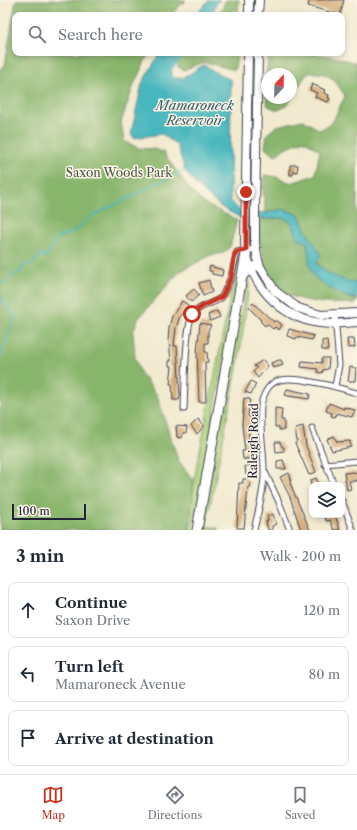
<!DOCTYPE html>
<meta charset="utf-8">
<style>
body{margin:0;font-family:"Libre Caslon Text",serif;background:#f6f6f7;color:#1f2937}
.controls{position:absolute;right:12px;bottom:12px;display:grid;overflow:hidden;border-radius:8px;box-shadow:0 2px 6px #0003}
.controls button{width:36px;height:36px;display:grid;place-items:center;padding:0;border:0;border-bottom:1px solid #e0e1e3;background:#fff;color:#1f2937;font:20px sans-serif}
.compass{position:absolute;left:261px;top:68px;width:36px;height:36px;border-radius:50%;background:#fff;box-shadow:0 2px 6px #0003;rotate:22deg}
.scale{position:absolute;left:12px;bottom:10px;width:74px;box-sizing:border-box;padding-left:4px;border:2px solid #22223b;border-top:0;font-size:11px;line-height:14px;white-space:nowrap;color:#22223b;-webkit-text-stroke:3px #fcf5e5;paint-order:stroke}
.stop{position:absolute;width:12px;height:12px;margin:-9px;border:3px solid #c8321e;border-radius:50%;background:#fff}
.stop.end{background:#c8321e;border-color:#fff;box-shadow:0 1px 4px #0008}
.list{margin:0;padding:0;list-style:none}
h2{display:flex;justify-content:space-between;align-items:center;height:52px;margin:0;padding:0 16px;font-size:17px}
h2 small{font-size:13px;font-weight:400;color:#747a83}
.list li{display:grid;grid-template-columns:26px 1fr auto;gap:12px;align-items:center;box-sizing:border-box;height:56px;margin:0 8px 8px;padding:0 8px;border:1px solid #e0e1e3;border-radius:8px}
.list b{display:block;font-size:15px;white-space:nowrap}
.list p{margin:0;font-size:13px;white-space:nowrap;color:#747a83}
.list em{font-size:13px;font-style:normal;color:#747a83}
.icon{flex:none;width:22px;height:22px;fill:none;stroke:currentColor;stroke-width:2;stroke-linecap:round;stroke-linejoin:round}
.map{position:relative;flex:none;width:357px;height:530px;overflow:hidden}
.search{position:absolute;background:#fff;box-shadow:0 2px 6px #0003;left:12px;right:12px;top:12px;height:44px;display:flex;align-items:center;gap:10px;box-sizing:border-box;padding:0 14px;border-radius:8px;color:#747a83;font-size:15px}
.sheet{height:244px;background:#fff}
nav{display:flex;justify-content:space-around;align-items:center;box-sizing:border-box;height:56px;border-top:1px solid #e0e1e3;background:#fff;font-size:11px;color:#747a83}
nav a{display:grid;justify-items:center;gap:2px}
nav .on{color:#c8321e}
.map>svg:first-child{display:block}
.green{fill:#abd37d;stroke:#667a5c}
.forest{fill:#88b56c;stroke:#556c54;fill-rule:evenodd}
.water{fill:#47b6bd;stroke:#346c7c}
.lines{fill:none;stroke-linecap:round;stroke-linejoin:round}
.stream{stroke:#47b6bd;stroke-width:1.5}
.river{stroke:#47b6bd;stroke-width:9}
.building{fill:#d5ad7b}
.street-casing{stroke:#414051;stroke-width:7}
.primary-casing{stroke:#414051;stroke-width:10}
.highway-casing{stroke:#414051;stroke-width:11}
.street{stroke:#fff;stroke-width:5}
.primary{stroke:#fff;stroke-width:8}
.highway{stroke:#fff;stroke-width:9}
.route{stroke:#c8321e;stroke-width:5}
.labels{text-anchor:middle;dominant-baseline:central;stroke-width:3;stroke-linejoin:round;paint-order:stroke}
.park-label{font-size:12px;fill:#4b574f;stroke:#fcf5e5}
.street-label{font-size:12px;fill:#22223b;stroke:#fcf5e5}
.water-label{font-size:13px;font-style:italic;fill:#315d6f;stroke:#fcf5e5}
</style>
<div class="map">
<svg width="357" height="530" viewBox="0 0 357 530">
<rect width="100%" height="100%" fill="#fcf5e5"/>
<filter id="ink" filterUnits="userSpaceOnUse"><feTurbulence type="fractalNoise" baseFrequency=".025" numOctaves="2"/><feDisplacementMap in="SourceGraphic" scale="8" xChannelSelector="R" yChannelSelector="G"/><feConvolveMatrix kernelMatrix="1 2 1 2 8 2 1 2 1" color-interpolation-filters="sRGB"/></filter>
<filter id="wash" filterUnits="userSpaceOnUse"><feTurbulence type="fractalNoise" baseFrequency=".012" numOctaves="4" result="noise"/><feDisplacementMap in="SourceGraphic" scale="16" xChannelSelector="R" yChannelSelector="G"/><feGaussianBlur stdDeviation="0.9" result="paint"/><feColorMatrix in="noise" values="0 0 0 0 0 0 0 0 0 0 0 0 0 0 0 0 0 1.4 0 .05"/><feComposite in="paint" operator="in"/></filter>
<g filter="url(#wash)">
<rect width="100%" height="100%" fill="#f1eacf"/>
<g class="green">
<polygon points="240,254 234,305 192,530 189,530 194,481 238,257"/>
<polygon points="248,276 250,281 239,358 206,526 218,528 218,530 201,530"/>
</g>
<g class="forest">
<polygon points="16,0 186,0 170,15 15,15 15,53 149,53 134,84 121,122 124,141 138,148 154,149 163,152 190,190 205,204 237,220 230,247 224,253 211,255 179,272 138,319 133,332 135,358 140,372 157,395 178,460 194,481 189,530 0,530 0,69 5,65"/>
<polygon points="228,0 239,0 238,15 220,15 225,1"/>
<polygon points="193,53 237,53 235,70 204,62 184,70 178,67 178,60"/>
<path d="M 269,53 C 301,53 326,53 357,63 L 357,283 C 309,276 315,252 299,215 L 283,209 L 266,213 L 263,192 L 264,175 L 277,177 L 291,183 L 315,175 L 320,151 L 304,140 L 285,148 L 275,156 L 265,148 L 267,134 L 277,126 L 303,120 L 320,130 L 332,123 L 345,96 C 334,79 329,71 308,73 C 304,78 301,82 298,87 C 291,97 291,106 278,110 L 268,106 L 264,89 ZM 267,74 L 291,74 L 291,98 L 267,98 Z"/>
<path d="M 283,218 L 292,223 L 298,239 L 307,242 L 309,260 L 352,299 L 357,299 L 357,303 C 336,305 281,303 271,281 C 267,274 266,265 264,258 C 260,244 256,233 261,219 Z"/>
</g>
<g class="water">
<polygon points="209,0 220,0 217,2 212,15 196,15"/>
<path d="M 160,53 L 178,53 L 170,65 L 173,78 L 183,78 L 205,64 L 211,70 L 231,80 L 230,200 L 240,211 L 266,213 L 283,209 L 299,215 L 306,231 L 321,255 L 316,263 C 328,275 341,280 357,283 L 357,299 C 346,299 317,283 312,273 C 307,263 310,252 307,242 L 298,239 L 292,223 L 283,218 L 267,219 L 239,217 L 221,207 L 197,186 L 185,170 L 177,145 L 162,134 L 134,138 L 131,134 L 142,83 Z"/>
</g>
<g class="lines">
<g class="stream">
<polyline points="0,282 5,283 9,277 23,271 21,266 34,263 41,254 46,257 58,237 74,232 92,216 186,169"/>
<polyline points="0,296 15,317 0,358"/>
<polyline points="0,390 0,397"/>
</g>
<polyline class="river" points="163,74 180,53"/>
</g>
<g id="blocks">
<g class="building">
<polygon points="310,0 344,0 340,15 308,6"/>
<polygon points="312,84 325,90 324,93 329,95 328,98 330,98 328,102 315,97 317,93 310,90"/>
<polygon points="290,165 298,165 297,172 294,171 293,175 290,175"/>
<polygon points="210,266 223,270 222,276 212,274 212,271 209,271"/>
<polygon points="209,280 212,292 203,296 199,283"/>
<polygon points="194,289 199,295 191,302 186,296"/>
<polygon points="182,301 188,305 180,316 176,328 174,346 177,346 180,395 179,400 173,400 172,384 170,384 172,366 169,366 169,361 171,361 169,341 168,341 169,328 172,316"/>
<polygon points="253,303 274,322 276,320 282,325 279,330 275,327 273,329 267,324 265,326 260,321 261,320 250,309 249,307"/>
<polygon points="217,311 220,317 210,321 208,315"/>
<polygon points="200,323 211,325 208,331 208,343 205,343 205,352 207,352 208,362 205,362 206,402 199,402 197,352"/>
<polygon points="289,329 314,336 312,340 297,337 296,339 287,336"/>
<polygon points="347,339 354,339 355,347 348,348"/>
<polygon points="327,340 328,350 322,350 322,341"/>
<polygon points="322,358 329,358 328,369 323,370 322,373 317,372 318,369 301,367 302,361 322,363"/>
<polygon points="263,360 268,366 258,378 253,372 257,368 254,366"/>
<polygon points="279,360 281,360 283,365 273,368 271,363"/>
<polygon points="350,367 356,368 355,381 348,381"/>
<polygon points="251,381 256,384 251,394 245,392"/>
<polygon points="287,389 310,394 309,399 288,396 285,395"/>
<polygon points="244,398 250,399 248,416 250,417 251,420 251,425 248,425 251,458 245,459 243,459 242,451 245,451 242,425"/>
<polygon points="329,403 344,409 344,407 355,410 352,417 337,413 335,417 331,416 332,413 326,411"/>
<polygon points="275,408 282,409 281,420 284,420 284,430 279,430 279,427 275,427"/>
<polygon points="198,419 204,426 197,434 191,426"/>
<polygon points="176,426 187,427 186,433 183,433 182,438 177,437"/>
<polygon points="303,426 306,446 316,472 309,475 295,443 297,441 295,428"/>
<polygon points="334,436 337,442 350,441 351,447 332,451 327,439"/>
<polygon points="275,442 280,442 282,447 284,447 284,451 276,452"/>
<polygon points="283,460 286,469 277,469 277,461"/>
<polygon points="252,465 252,475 246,475 245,466"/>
<polygon points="355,472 357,474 357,481 349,481 351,489 347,490 344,473"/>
<polygon points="289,473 291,479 290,483 310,530 301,530 290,497 280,477"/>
<polygon points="316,478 319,485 311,485 310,481"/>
<polygon points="243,479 249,479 250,487 248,487 244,528 237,528 239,483 243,483"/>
<polygon points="273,514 276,524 272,526 272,530 268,530 266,522 268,520 267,516"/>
<polygon points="331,515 335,515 340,530 334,530 330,520 326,521 325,517"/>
</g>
</g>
</g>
<g filter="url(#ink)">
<use href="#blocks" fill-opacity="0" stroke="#414051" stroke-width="1"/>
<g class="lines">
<defs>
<g id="street">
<polyline points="335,315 339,365 335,386"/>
<path d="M 184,409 C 185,392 185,324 193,314 C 201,304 214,304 222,297 L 231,277 L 237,252 L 256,249"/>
<polyline points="312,428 334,485"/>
<polyline points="325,464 357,461"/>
<polyline points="265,472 279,502 290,530"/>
<polyline points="342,501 353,530"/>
<path d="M 254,530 C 258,511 265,489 264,470 C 264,449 259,427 261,406 C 262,397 268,384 277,381 C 293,374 340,388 357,393"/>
</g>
<g id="primary">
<polyline points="249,15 249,0"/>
<polyline points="258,15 259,0"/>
<path d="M 248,53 L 245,244 C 249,283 280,318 320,323 C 332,325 345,323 357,322"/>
<polyline points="258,53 255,207 255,244 259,265 275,291 298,308 321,315 357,313"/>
</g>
<g id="highway">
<polyline points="243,275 251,268 259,265"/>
<polyline points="197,530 246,254"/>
</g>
</defs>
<use href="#street" class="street-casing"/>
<use href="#primary" class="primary-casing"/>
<use href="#highway" class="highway-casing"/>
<use href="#street" class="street"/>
<use href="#primary" class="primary"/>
<use href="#highway" class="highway"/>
</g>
</g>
<g class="lines" filter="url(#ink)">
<polyline class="route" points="192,314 203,306 222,297 231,277 235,254 237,252 246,250 246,192"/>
</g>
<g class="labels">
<g class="park-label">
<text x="119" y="172">Saxon Woods Park</text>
</g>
<g class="street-label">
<text transform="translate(253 441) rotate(-89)">Raleigh Road</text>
</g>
<g class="water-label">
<text x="195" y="105">Mamaroneck<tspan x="195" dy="15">Reservoir</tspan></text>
</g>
</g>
</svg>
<div class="controls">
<button><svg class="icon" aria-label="layers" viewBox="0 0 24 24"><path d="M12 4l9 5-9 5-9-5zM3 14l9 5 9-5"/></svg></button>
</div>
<svg class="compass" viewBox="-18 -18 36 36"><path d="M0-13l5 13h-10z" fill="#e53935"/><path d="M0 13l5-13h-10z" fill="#747a83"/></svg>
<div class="scale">100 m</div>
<div class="stop" style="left:192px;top:314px"></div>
<div class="stop end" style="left:246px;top:192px"></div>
<div class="search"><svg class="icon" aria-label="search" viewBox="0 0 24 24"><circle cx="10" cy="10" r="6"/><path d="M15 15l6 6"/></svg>Search here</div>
</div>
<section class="sheet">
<h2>3 min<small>Walk · 200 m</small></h2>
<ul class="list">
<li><svg class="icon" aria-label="ahead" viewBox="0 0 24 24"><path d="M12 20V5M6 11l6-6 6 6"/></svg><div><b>Continue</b><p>Saxon Drive</p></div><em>120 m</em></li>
<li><svg class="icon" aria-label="left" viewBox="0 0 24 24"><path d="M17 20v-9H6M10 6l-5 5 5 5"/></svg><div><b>Turn left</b><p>Mamaroneck Avenue</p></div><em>80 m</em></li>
<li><svg class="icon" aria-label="arrive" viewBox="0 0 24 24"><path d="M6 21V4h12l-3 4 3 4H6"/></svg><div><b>Arrive at destination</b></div></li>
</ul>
</section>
<nav>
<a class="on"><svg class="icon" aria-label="map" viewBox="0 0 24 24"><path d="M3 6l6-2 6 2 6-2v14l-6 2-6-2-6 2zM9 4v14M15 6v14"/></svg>Map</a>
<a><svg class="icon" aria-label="directions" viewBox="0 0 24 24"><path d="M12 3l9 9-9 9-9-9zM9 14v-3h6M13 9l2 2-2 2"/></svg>Directions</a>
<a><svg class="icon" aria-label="saved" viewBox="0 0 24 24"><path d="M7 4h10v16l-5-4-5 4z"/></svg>Saved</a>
</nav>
